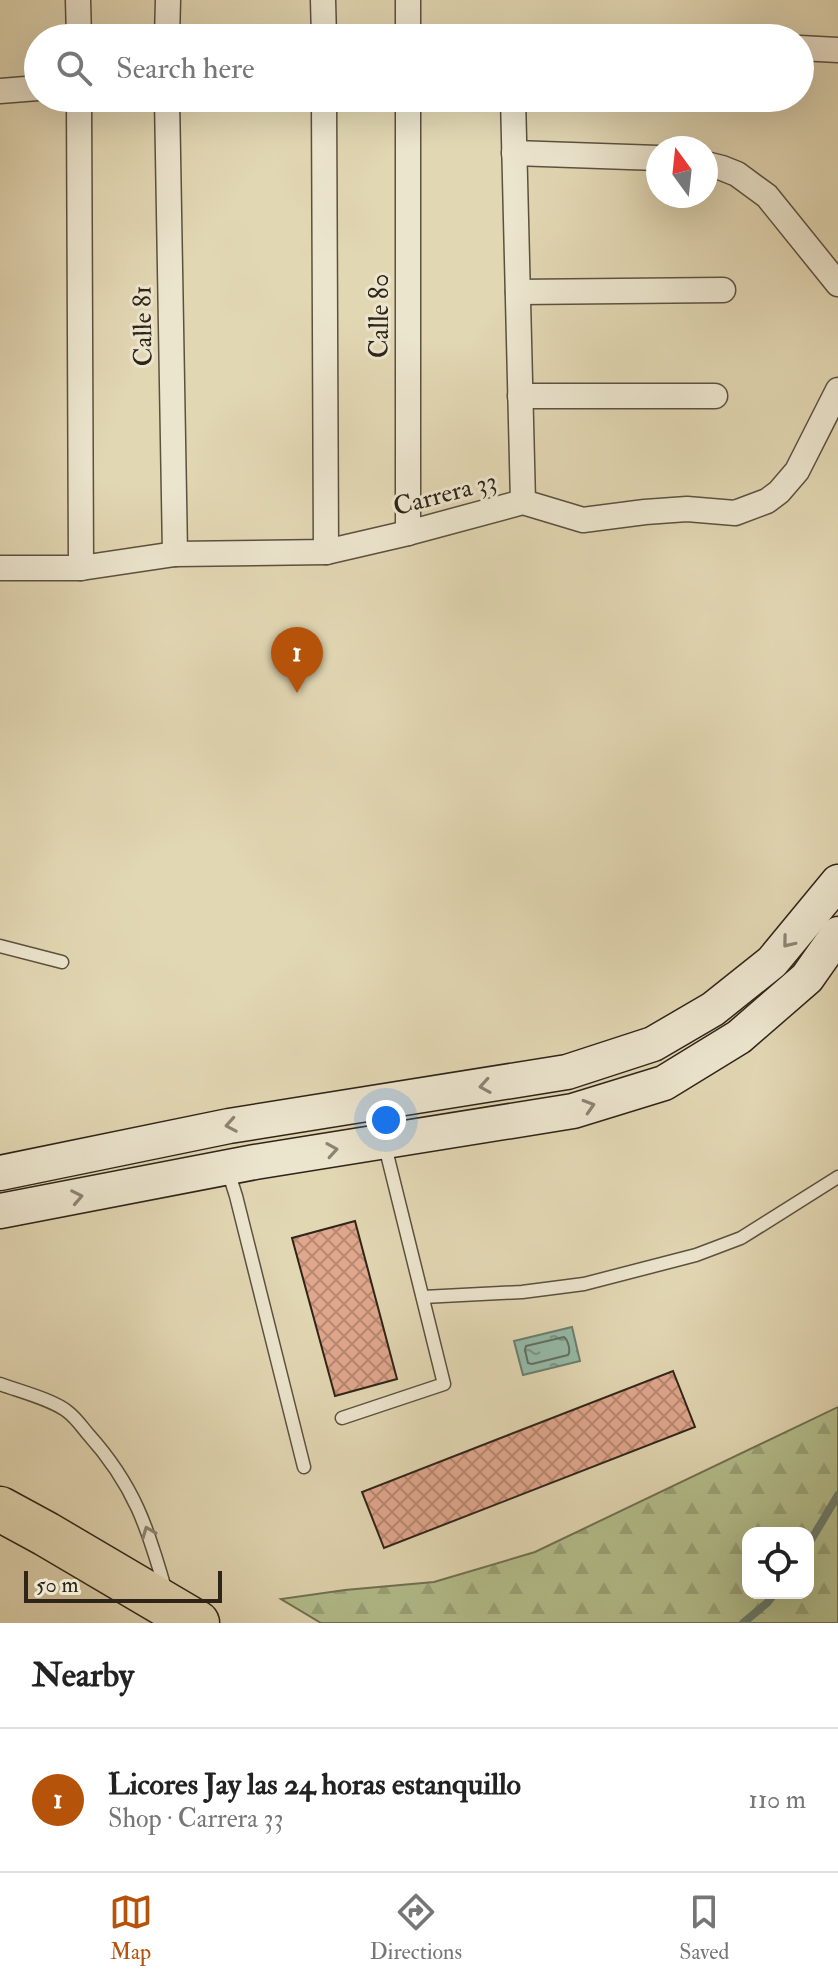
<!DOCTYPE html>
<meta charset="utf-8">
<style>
body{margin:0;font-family:"IM FELL Double Pica",serif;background:#f6f6f6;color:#222}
.controls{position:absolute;right:24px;bottom:24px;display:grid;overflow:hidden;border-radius:16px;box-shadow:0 8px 32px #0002}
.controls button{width:72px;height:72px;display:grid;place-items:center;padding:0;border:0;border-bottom:2px solid #e0e0e0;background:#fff;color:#222;font:40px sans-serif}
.compass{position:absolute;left:646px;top:136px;width:72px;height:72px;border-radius:50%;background:#fff;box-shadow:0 8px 32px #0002;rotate:345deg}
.scale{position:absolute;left:24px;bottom:20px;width:198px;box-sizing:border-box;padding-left:8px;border:4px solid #2e2418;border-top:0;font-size:22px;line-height:28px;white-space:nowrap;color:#2e2418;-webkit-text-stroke:6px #ece5ce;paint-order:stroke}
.you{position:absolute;left:386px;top:1120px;width:28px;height:28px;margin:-20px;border:6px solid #fff;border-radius:50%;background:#1a73e8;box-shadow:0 0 0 12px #1a73e833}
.badge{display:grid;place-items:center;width:52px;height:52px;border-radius:50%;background:#b45309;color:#fff;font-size:26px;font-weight:700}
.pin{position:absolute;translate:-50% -66px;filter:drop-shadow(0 2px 4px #0008)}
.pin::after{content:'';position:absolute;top:42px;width:28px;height:24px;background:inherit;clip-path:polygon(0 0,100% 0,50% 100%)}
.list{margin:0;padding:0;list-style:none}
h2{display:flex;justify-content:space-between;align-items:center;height:104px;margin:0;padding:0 32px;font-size:34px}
h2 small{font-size:26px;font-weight:400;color:#767676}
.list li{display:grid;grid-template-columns:52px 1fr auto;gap:24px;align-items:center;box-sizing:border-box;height:144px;padding:0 32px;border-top:2px solid #e0e0e0}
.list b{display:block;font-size:30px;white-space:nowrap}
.list p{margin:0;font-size:26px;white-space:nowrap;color:#767676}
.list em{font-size:26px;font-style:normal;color:#767676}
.icon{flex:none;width:44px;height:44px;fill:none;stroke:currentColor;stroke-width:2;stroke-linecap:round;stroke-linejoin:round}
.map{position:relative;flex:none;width:838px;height:1623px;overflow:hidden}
.search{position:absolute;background:#fff;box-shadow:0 8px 32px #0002;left:24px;right:24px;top:24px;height:88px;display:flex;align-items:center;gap:20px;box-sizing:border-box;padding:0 28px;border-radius:44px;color:#767676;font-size:30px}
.sheet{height:248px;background:#fff}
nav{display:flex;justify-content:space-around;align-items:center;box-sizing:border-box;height:112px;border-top:2px solid #e0e0e0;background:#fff;font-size:22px;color:#767676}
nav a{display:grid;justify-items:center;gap:4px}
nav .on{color:#b45309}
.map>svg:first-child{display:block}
.forest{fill:url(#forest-firs);stroke:#707152;stroke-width:2;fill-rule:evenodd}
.water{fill:url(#water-ripples);stroke:#6c7e6e;stroke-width:2}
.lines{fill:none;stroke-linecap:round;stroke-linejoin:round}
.shore{stroke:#626f60;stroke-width:2}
.stream{stroke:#6c7e6e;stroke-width:8}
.building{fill:url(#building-cross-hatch);stroke:#2e2418;stroke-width:2}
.lane-casing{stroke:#5b513f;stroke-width:15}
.street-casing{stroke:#5b513f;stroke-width:27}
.secondary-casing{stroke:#2e2418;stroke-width:37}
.highway-casing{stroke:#2e2418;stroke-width:47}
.lane{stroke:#ece5ce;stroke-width:12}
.street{stroke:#ece5ce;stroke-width:24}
.secondary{stroke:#ece5ce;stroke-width:34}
.highway{stroke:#e2d7b3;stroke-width:44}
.oneway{stroke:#8d8473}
.labels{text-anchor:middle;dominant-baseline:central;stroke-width:6;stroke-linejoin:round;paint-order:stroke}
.street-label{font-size:26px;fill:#2e2418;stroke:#ece5ce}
</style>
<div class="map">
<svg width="838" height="1623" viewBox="0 0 838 1623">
<defs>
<pattern id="forest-firs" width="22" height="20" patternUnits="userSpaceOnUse" patternTransform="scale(2)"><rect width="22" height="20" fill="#b3be8c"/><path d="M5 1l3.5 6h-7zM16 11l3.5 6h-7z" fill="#9aa378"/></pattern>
<pattern id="water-ripples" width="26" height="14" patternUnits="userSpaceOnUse" patternTransform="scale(2)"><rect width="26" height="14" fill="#95baa8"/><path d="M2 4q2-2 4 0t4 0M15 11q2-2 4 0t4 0" fill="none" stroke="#7a9788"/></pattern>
<pattern id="building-cross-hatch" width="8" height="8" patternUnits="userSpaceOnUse" patternTransform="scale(2)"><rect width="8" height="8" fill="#e1a78d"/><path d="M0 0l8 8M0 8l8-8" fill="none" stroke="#b78872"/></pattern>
</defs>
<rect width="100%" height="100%" fill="#e2d7b3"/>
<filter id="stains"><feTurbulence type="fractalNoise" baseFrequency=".0025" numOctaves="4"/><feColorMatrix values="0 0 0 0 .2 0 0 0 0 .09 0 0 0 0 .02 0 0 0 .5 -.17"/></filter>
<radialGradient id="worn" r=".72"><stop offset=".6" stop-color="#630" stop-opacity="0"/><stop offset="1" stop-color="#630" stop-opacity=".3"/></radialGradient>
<path class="forest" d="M 838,1407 L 838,1623 L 321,1623 L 281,1599 L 345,1590 L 434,1582 L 535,1552 ZM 748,1533 L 808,1533 L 808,1593 L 748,1593 Z"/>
<polygon class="water" points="572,1327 580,1361 523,1375 514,1341"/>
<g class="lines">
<path class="shore" d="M 564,1337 C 568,1340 571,1351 568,1355 L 532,1364 L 528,1363 L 525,1350 L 526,1346 Z"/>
<g class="stream">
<polyline points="808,1545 838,1495"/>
<polyline points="743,1623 767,1603 775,1593"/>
</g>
</g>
<g class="building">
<polygon points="355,1221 397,1379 335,1396 292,1238"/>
<polygon points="673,1371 695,1427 384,1548 362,1492"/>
</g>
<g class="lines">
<defs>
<g id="lane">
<polyline points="0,946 62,962"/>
<polyline points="228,1171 236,1196 304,1467"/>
<polyline points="423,1297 522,1292 584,1284 696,1255 741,1238 838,1177"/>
<path d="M 0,1384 C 19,1391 54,1400 68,1412 C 76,1418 82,1427 88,1434 C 134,1485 148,1528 166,1592"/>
<polyline points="342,1418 444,1384 384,1142"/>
</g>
<g id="street">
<polyline points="78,0 79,38"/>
<polyline points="323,0 324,38"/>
<polyline points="167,38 168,0"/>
<polyline points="408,38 408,0"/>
<polyline points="800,48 838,50"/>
<polyline points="0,91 38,88"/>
<polyline points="79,98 81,568"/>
<polyline points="167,98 175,554"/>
<polyline points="324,98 326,552"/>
<polyline points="513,98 523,502"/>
<polyline points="514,153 658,158"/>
<polyline points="706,164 722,168 737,174 767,196 838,284"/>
<polyline points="518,292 723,290"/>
<polyline points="520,396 715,396"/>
<polyline points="408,533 408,98"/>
<polyline points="0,568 81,568 175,554 326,552 408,533 523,502 583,520 645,512 687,509 735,513 767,501 779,492 797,471 838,390"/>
</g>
<g id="secondary">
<polyline points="0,1173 229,1126 567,1072 653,1044 713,1009 772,962 838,882"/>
<polyline points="0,1211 255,1162 573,1111 664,1083 739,1037 807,978 838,934"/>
</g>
<polyline id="highway" points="0,1509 46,1534 197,1623"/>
</defs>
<use href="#lane" class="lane-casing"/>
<use href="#street" class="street-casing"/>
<use href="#secondary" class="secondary-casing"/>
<use href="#highway" class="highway-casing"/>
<use href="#lane" class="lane"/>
<use href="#street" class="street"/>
<use href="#secondary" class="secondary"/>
<use href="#highway" class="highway"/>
</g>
<defs><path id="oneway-chevron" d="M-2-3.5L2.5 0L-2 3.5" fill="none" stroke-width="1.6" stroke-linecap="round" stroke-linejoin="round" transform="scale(2)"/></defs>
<g class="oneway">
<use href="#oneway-chevron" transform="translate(788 942) rotate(129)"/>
<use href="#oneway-chevron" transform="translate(485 1086) rotate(171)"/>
<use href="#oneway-chevron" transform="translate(589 1106) rotate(-17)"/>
<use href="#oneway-chevron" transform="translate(231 1125) rotate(170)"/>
<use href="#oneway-chevron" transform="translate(332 1150) rotate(-9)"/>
<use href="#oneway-chevron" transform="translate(77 1197) rotate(-11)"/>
<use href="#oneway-chevron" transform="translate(148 1532) rotate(-111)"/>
</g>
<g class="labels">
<g class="street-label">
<text transform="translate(380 316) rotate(-90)">Calle 80</text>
<text transform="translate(143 326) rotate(-91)">Calle 81</text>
<text transform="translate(445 494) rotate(-15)">Carrera 33</text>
</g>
</g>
<rect width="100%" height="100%" filter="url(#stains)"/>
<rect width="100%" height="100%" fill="url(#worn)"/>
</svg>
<div class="controls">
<button><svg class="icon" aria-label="locate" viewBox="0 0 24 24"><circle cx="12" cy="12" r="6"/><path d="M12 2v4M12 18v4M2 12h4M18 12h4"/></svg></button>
</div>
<svg class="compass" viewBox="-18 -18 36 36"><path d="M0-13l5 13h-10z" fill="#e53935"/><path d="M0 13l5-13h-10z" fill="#767676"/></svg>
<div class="scale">50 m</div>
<div class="you"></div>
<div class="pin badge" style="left:297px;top:693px">1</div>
<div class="search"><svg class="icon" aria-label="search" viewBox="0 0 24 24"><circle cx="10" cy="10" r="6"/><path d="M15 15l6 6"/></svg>Search here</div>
</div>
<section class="sheet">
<h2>Nearby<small></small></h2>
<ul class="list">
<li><span class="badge">1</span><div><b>Licores Jay las 24 horas estanquillo</b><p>Shop · Carrera 33</p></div><em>110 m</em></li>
</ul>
</section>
<nav>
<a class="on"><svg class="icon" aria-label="map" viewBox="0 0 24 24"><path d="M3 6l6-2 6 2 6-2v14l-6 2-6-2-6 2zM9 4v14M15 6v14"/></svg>Map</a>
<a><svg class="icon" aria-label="directions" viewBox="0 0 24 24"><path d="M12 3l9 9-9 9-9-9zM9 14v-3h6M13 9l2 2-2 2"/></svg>Directions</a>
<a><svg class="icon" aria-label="saved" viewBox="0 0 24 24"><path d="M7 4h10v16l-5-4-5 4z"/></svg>Saved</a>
</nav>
